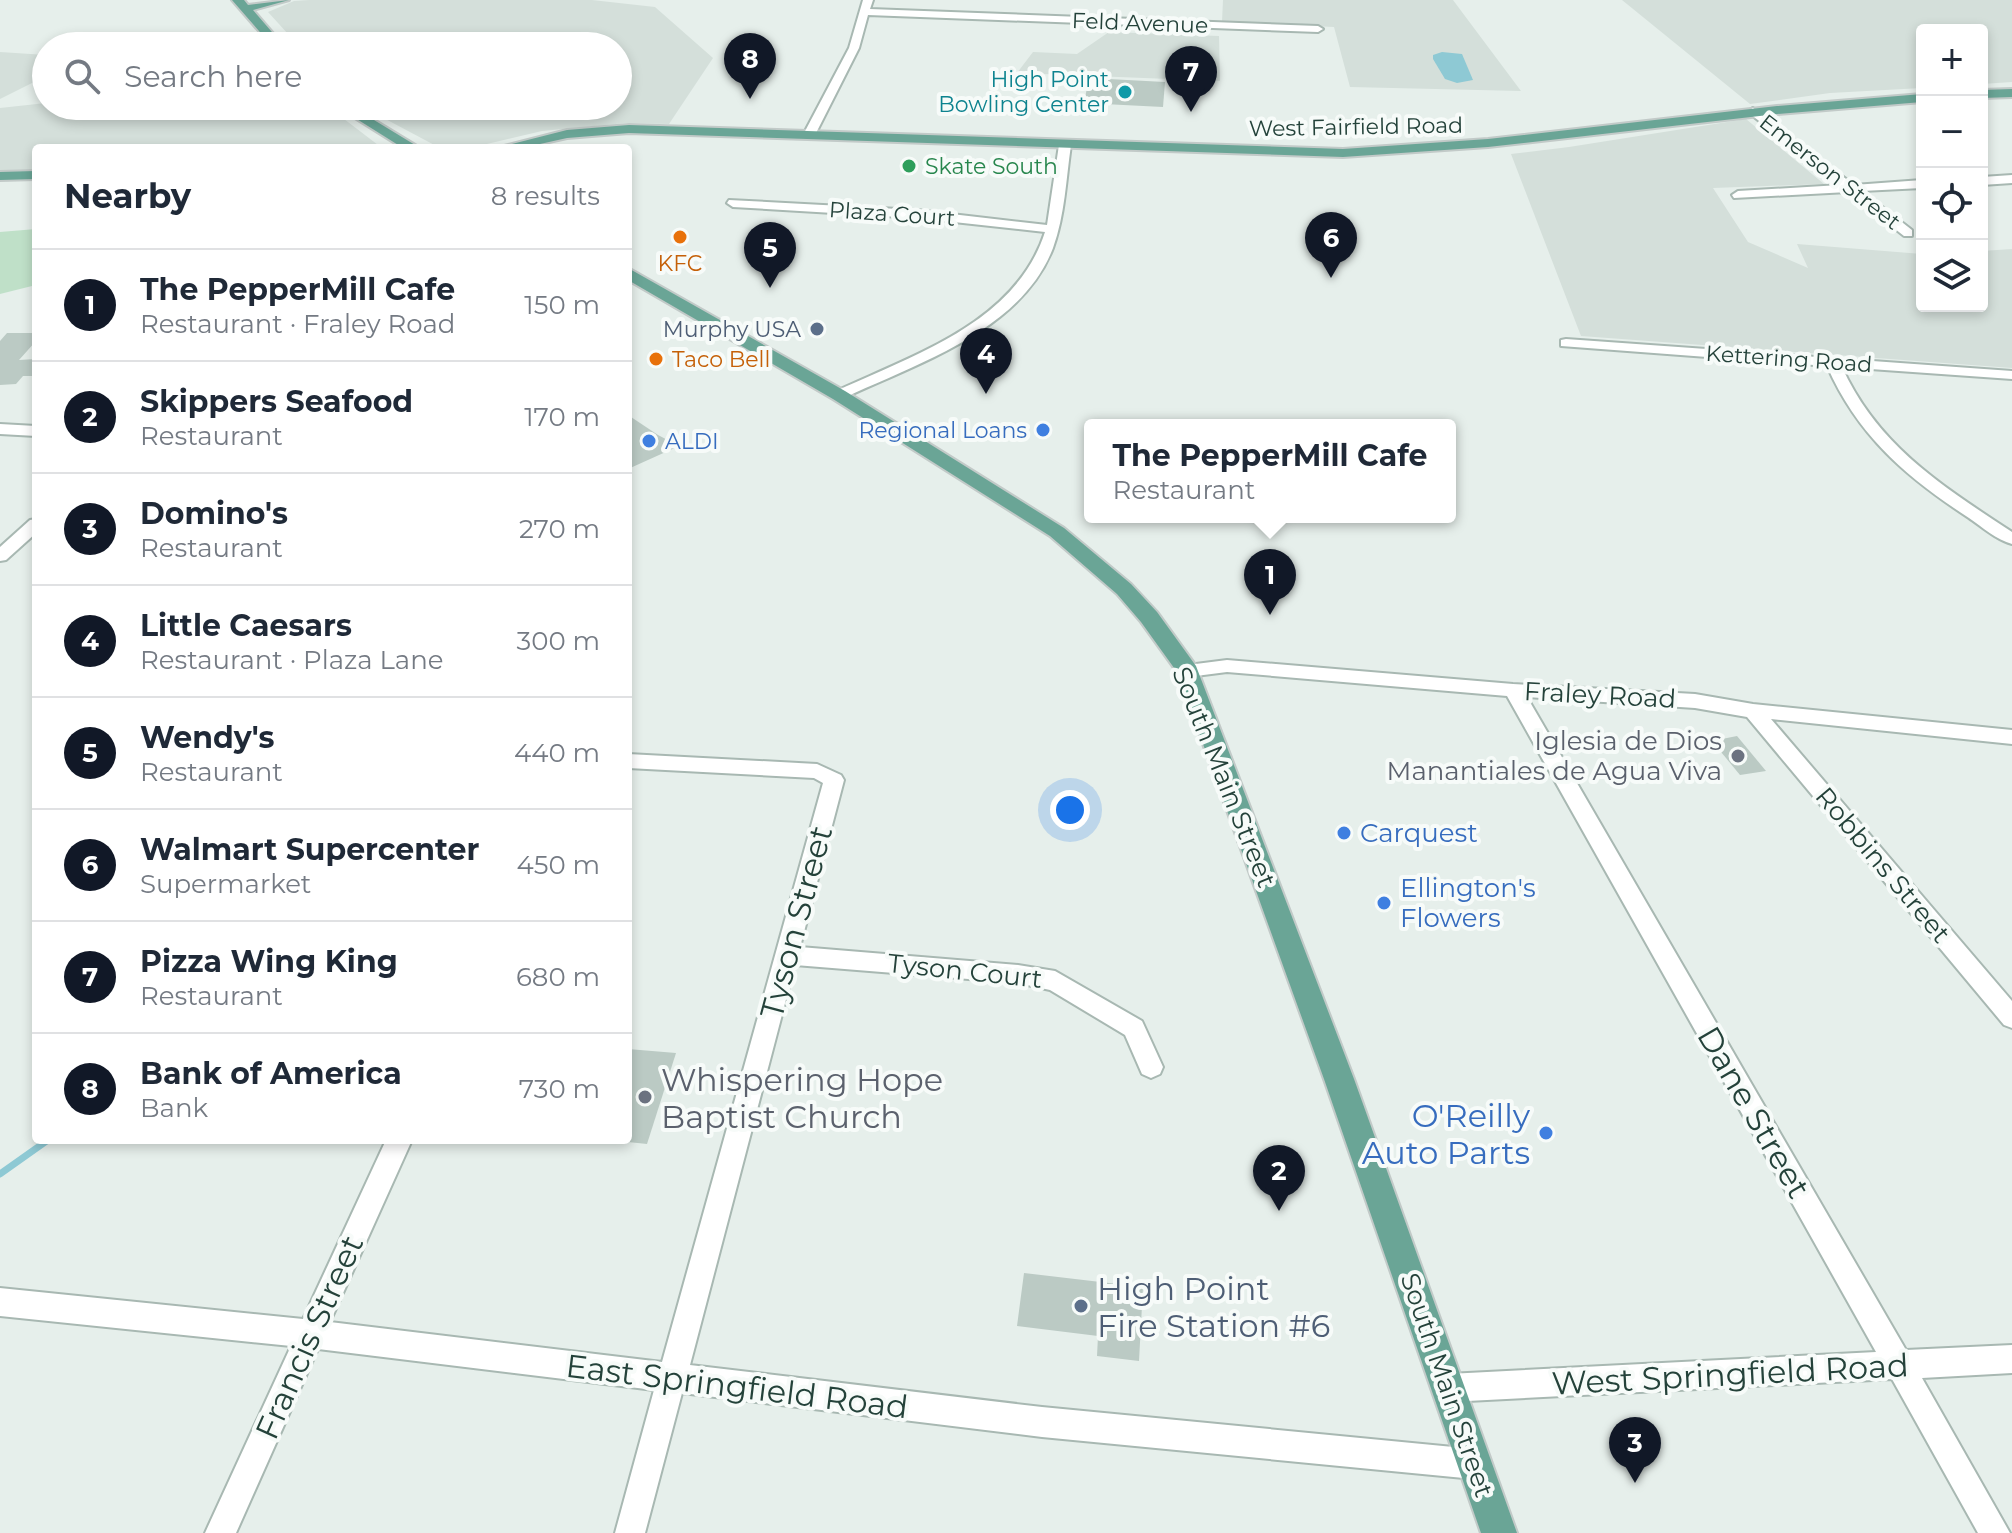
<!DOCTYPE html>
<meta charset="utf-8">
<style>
body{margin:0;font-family:Montserrat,sans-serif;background:#f6f6f7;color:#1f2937}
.controls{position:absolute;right:24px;top:24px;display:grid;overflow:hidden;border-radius:8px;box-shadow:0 4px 12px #0003}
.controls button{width:72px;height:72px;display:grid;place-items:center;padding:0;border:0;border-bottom:2px solid #e0e1e3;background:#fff;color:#1f2937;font:40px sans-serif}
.you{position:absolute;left:1070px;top:810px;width:28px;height:28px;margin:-20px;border:6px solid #fff;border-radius:50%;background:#1a73e8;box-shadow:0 0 0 12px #1a73e833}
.badge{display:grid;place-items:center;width:52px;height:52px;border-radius:50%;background:#111827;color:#fff;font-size:26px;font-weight:700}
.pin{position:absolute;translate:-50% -66px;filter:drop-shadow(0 2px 4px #0008)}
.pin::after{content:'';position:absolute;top:42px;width:28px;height:24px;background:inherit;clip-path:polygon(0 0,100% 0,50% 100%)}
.popup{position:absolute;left:1084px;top:419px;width:372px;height:104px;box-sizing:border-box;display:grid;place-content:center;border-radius:8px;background:#fff;filter:drop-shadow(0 2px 6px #0005);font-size:26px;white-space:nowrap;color:#747a83}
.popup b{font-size:30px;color:#1f2937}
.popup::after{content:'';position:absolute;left:50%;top:100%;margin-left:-16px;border:16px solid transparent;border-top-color:#fff}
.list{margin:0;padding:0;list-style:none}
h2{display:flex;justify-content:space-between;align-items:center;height:104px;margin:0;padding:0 32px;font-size:34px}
h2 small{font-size:26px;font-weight:400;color:#747a83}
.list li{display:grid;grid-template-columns:52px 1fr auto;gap:24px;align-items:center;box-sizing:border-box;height:112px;padding:0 32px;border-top:2px solid #e0e1e3}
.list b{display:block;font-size:30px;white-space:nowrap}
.list p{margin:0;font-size:26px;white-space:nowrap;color:#747a83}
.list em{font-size:26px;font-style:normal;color:#747a83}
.icon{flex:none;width:44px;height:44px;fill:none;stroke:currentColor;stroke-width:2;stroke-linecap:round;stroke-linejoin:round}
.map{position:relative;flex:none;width:2012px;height:1533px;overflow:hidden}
.search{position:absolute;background:#fff;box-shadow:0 4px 12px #0003;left:32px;top:32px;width:600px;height:88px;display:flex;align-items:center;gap:20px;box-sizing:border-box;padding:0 28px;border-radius:44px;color:#747a83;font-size:30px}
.panel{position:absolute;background:#fff;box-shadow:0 4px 12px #0003;left:32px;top:144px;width:600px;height:1000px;border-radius:8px}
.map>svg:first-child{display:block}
.built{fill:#d4dfda}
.green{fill:#bfe0c8}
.water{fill:#8ec9d4}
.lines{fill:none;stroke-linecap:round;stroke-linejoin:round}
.stream{stroke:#8ec9d4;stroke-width:7}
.building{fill:#bbcac4}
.minor-casing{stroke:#a8b8b2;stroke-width:4}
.major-casing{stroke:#c2cac8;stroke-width:4}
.minor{fill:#fff;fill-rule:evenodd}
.major{fill:#6aa596;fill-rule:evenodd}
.culture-dot{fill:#0f9aa8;stroke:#f7fbf9;stroke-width:3}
.leisure-dot{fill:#2e9e5b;stroke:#f7fbf9;stroke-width:3}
.food-dot{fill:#e8710a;stroke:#f7fbf9;stroke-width:3}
.service-dot{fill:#5c6f8a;stroke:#f7fbf9;stroke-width:3}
.shop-dot{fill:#3f7fe0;stroke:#f7fbf9;stroke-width:3}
.worship-dot{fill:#6b7280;stroke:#f7fbf9;stroke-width:3}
.labels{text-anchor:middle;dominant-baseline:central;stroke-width:8;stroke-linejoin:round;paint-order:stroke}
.far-street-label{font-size:22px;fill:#24423a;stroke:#f7fbf9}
.far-culture-label{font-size:22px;fill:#0d838f;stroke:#f7fbf9;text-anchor:end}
.far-leisure-label{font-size:22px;fill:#27864d;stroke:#f7fbf9;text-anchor:start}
.far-food-label{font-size:22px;fill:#c56008;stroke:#f7fbf9}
.far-service-label{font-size:22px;fill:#4e5e75;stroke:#f7fbf9;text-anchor:end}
.far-shop-label{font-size:22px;fill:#366cbe;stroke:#f7fbf9;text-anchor:end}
.street-label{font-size:26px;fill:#24423a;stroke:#f7fbf9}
.worship-label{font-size:26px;fill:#5b616d;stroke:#f7fbf9;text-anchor:end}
.shop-label{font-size:26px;fill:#366cbe;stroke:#f7fbf9;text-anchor:start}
.near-street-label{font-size:32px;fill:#24423a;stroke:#f7fbf9}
.near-worship-label{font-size:32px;fill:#5b616d;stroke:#f7fbf9;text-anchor:start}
.near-shop-label{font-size:32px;fill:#366cbe;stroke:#f7fbf9;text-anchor:end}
.near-service-label{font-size:32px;fill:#4e5e75;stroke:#f7fbf9;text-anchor:start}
</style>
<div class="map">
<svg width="2012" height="1533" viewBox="0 0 2012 1533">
<rect width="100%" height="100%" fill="#e6efeb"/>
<g class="built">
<polygon points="309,0 592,0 655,7 713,58 669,124 626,123 542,131 470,148 440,148 361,106 618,106 618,46 299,46 268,12 294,1"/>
<polygon points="1223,0 1453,0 1521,91 1350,87 1334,27 1222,22"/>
<polygon points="1622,0 2012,0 2012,82 1982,84 1982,30 1922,30 1922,88 1830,93 1750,104"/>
<polygon points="1109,32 1219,36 1220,81 1017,73 1033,52 1077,54"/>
<polygon points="0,52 46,55 46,76 0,99"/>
<polygon points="46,103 46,106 327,106 382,148 36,148 36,170 0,171 0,108"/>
<polygon points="1746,119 1824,184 1713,188 1748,242 1808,268 1797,244 1922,254 1922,306 1982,306 1982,251 2012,249 2012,368 1581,336 1511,154 1569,147"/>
</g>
<polygon class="green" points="36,229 36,285 0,294 0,232"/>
<polygon class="water" points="1442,52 1462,54 1473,80 1457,83 1445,79 1433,59 1433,55"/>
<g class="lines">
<polyline class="stream" points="0,1174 48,1140"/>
</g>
<g class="building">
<polygon points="1089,78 1165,82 1163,107 1084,103"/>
<polygon points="7,333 36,333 36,341 19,360 36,359 36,376 23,376 16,384 0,385 0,341"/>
<polygon points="628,415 658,435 679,446 628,469"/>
<polygon points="1737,736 1766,771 1740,775 1712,741"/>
<polygon points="628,1049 676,1053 647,1144 628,1142"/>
<polygon points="1024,1273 1143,1287 1139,1361 1097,1356 1098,1336 1017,1326"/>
</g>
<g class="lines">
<defs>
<g id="minor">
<polygon points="863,0 873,0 870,9 1318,26 1323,29 1318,32 868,15 859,48 815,135 805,137 803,135 849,48"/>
<polygon points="1753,108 1854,185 1922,180 1922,188 1862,191 1912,230 1912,236 1904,236 1848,192 1734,198 1732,195 1738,191 1840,185 1749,113 1748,111"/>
<path d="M 1065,142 L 1071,145 C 1066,179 1065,215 1053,248 C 1021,331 918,363 844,398 L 834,398 L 834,392 C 913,355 1016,323 1045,232 L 917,218 L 733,207 L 727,203 L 729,200 L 917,210 L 1047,225 L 1059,145 Z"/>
<polygon points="2012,175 2012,183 1982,185 1982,177"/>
<path d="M 1566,339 L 2012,371 L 2012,379 L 1842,367 C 1877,445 1942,486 2012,532 L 2012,544 C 1997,540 1982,527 1969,518 C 1906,477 1858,436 1827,366 L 1561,346 L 1561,340 Z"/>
<polygon points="0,424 36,426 36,436 0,434"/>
<polygon points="36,519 36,533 6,560 0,561 0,547 30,520"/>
<polygon points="1227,660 1513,684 1695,694 1753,704 2012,730 2012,744 1771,719 2012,1001 2012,1028 2004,1025 1747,717 1695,708 1527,697 1906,1350 2012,1345 2012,1373 1922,1378 2010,1533 1978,1533 1892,1379 1448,1402 1438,1398 1434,1388 1438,1378 1448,1374 1876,1352 1507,696 1227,672 1188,677 1179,671 1188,665"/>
<polygon points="628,754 817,764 841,775 844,780 800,947 1018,965 1055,971 1142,1021 1163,1067 1160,1074 1151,1078 1142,1074 1125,1035 1050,990 1018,983 795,965 690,1365 1042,1407 1474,1449 1485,1453 1489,1464 1485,1475 1474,1479 1042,1437 682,1393 645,1533 615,1533 654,1390 318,1349 236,1533 205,1533 291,1346 0,1316 0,1288 303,1319 386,1140 412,1140 330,1322 662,1362 823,783 814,778 628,768"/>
</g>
<g id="major">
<polygon points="232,0 244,0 248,5 289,0 253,10 284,46 272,46"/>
<polygon points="2012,89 2012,97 1982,98 1982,90"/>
<polygon points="1922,94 1922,102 1777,114 1488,147 1343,157 629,133 567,138 522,148 496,148 567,130 629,125 1343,149 1488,139 1777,106"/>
<polygon points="336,106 351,106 420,148 403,148"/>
<polygon points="36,171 36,179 0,180 0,172"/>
<polygon points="628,268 845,391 1064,528 1131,584 1157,612 1196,666 1354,1079 1517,1533 1481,1533 1324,1079 1177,672 1141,622 1117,594 1050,536 833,399 628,280"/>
</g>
</defs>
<use href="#minor" class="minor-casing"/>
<use href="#major" class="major-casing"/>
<use href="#minor" class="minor"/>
<use href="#major" class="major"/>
</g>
<circle class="culture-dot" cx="1125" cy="92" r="8"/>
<circle class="leisure-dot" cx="909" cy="166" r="8"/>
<g class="food-dot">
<circle cx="680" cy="237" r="8"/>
<circle cx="656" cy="359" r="8"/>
</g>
<g class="service-dot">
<circle cx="817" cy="329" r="8"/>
<circle cx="1081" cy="1306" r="8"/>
</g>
<g class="shop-dot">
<circle cx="1043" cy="430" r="8"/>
<circle cx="649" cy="441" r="8"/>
<circle cx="1344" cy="833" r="8"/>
<circle cx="1384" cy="903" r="8"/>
<circle cx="1546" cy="1133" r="8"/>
</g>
<g class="worship-dot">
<circle cx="1738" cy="756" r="8"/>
<circle cx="645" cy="1097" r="8"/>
</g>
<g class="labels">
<g class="far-street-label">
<text transform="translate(1140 23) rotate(2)">Feld Avenue</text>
<text transform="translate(1356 127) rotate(-1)">West Fairfield Road</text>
<text transform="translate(1830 172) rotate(38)">Emerson Street</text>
<text transform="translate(892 214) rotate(4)">Plaza Court</text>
<text transform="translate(1789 359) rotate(4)">Kettering Road</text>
</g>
<g class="far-culture-label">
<text x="1109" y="79">High Point<tspan x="1109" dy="25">Bowling Center</tspan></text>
</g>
<g class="far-leisure-label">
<text x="925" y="166">Skate South</text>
</g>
<g class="far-food-label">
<text x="680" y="263">KFC</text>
<text x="672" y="359" text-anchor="start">Taco Bell</text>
</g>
<g class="far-service-label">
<text x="801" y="329">Murphy USA</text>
</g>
<g class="far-shop-label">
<text x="1027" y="430">Regional Loans</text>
<text x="665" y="441" text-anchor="start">ALDI</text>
</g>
<g class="street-label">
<text transform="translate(1600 695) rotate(3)">Fraley Road</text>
<text transform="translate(1224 777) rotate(68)">South Main Street</text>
<text transform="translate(1883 865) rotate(50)">Robbins Street</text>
<text transform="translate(965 971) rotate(6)">Tyson Court</text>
<text transform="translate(1447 1385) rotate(71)">South Main Street</text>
</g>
<g class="worship-label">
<text x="1722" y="741">Iglesia de Dios<tspan x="1722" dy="30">Manantiales de Agua Viva</tspan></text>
</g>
<g class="shop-label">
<text x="1360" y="833">Carquest</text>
<text x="1400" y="888">Ellington's<tspan x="1400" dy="30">Flowers</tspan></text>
</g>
<g class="near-street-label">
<text transform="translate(796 922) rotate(-75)">Tyson Street</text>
<text transform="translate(1754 1112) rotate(60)">Dane Street</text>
<text transform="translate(309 1337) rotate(-66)">Francis Street</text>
<text transform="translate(1730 1374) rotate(-3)">West Springfield Road</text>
<text transform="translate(737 1386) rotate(7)">East Springfield Road</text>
</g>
<g class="near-worship-label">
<text x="661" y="1079">Whispering Hope<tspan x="661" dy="37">Baptist Church</tspan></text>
</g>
<g class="near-shop-label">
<text x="1530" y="1115">O'Reilly<tspan x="1530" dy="37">Auto Parts</tspan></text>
</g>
<g class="near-service-label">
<text x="1097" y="1288">High Point<tspan x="1097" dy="37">Fire Station #6</tspan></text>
</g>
</g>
</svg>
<div class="controls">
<button>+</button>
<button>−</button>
<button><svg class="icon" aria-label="locate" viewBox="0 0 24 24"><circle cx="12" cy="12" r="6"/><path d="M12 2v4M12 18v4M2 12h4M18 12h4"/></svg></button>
<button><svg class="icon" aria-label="layers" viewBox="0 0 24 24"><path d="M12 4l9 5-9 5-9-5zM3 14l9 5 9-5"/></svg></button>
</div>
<div class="you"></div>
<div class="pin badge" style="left:1270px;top:615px">1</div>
<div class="popup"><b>The PepperMill Cafe</b>Restaurant</div>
<div class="pin badge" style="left:1279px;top:1211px">2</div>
<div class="pin badge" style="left:1635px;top:1483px">3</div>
<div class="pin badge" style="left:986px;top:394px">4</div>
<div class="pin badge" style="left:770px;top:288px">5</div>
<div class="pin badge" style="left:1331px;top:278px">6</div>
<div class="pin badge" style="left:1191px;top:112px">7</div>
<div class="pin badge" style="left:750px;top:99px">8</div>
<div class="search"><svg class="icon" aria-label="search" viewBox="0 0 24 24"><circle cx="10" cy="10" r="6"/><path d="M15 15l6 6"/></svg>Search here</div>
<section class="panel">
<h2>Nearby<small>8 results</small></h2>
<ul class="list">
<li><span class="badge">1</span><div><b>The PepperMill Cafe</b><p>Restaurant · Fraley Road</p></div><em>150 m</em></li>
<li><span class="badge">2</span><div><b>Skippers Seafood</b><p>Restaurant</p></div><em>170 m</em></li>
<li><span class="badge">3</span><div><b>Domino's</b><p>Restaurant</p></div><em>270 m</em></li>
<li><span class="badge">4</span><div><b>Little Caesars</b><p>Restaurant · Plaza Lane</p></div><em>300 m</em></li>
<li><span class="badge">5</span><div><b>Wendy's</b><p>Restaurant</p></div><em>440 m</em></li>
<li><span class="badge">6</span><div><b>Walmart Supercenter</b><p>Supermarket</p></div><em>450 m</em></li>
<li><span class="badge">7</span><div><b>Pizza Wing King</b><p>Restaurant</p></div><em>680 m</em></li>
<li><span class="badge">8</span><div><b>Bank of America</b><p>Bank</p></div><em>730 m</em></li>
</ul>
</section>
</div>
